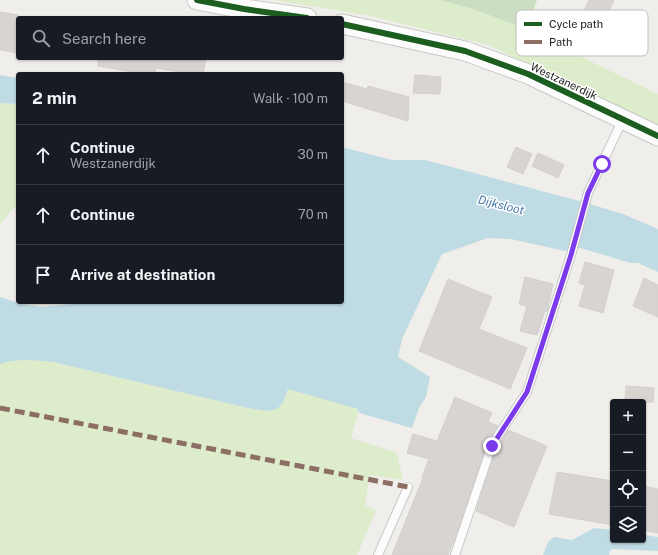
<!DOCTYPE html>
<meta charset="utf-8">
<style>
body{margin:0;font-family:"Public Sans",sans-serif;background:#242831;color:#f1f3f6}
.controls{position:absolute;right:12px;bottom:12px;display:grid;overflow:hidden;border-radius:4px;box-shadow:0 1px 3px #0004}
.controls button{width:36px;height:36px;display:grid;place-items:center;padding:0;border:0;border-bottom:1px solid #363941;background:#171b24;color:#f1f3f6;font:20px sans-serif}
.stop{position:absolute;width:12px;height:12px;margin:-9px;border:3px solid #7c3aed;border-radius:50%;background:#fff}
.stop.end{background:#7c3aed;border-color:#fff;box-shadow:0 1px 4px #0008}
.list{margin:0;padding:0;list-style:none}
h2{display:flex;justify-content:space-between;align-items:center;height:52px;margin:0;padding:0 16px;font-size:17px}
h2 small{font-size:13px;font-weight:400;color:#9ea1a6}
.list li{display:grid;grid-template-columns:26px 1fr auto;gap:12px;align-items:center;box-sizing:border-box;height:60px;padding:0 16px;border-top:1px solid #363941}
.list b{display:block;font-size:15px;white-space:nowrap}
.list p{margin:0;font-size:13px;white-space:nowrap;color:#9ea1a6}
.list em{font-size:13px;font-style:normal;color:#9ea1a6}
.icon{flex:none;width:22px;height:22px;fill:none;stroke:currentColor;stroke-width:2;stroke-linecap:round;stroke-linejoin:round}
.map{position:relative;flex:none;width:658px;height:555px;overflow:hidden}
.search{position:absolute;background:#171b24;box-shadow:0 1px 3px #0004;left:16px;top:16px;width:328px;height:44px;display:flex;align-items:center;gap:10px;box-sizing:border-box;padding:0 14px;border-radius:4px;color:#9ea1a6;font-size:15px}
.panel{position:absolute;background:#171b24;box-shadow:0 1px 3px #0004;left:16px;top:72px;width:328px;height:232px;border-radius:4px}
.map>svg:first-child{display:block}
.grass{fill:#ddeccb}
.forest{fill:#cbdec1}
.water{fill:#bfdbe3}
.building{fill:#d7d4d2;stroke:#d3d0cc}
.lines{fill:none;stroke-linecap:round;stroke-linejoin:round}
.service-casing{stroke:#c9c8c7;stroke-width:10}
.tertiary-casing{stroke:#c9c8c7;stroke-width:21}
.service{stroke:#fdfcfc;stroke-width:8}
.tertiary{stroke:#fdfcfc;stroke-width:19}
.quiet{stroke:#8d6e63;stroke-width:5;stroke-dasharray:10 5;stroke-linecap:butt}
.cycleway-casing{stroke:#fff;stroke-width:8}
.cycleway{stroke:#1b5e20;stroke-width:6}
.route{stroke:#7c3aed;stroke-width:5}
.labels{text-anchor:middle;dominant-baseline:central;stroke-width:3;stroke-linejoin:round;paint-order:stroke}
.street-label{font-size:11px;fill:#222;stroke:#fff}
.water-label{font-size:12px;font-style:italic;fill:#4a7aab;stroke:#fff}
.key{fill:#fff;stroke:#bdbdbd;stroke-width:1}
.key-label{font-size:11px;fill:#222}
</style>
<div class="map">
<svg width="658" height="555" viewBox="0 0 658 555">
<rect width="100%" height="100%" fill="#f0eeeb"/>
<g class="grass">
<polygon points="275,0 440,0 473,9 526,29 596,64 658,94 658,126 488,45 371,16"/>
<polygon points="0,103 18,104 18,203 0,224"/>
<polygon points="30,359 53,362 248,408 266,411 283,402 288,389 359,409 351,438 397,453 403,480 370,475 365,505 376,511 357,555 0,555 0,364 11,360"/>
</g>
<polygon class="forest" points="440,0 537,0 526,29 473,9"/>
<g class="water">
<polygon points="0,75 18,78 18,104 0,103"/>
<path d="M 342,147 L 392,160 L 425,160 L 583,202 L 623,214 L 658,229 L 658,272 L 638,263 L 631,263 L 580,248 L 565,251 L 511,239 L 488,238 L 442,254 L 402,339 L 398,357 L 430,377 L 426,397 L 419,408 L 412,428 L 359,413 L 358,409 L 288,389 C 286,393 285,398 283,402 C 276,415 260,410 248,408 L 53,362 C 34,360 18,358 0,364 L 0,297 L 18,303 L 41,307 L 93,302 L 342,302 Z"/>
<polygon points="594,528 613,530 613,540 643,540 643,535 658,537 658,551 611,549 609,555 543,555 548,542 554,537 572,540"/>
</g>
<g class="building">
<polygon points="589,0 614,0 597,36 577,26"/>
<polygon points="0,12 18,15 18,53 0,50"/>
<polygon points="98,58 206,58 203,74 192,74 156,68 155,74 144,74 98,66"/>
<polygon points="415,75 441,77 440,94 413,93"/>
<polygon points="342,82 367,89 368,86 409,97 408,121 342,101"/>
<polygon points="516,147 532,154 523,174 507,167"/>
<polygon points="538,153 564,165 558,178 532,166"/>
<polygon points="585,262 614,270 603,313 579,306 585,285 579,283"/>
<polygon points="525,277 553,284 547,311 545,311 537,335 520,331 527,306 519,304"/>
<polygon points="644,278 658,285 658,317 633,306"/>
<polygon points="448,279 492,297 479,329 527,348 510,389 419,351"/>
<polygon points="626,386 654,388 653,402 625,402"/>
<polygon points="455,397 492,413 488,422 498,426 487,443 456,535 448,555 392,555 423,478 422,477 429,459 407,453 413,434 437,441"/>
<polygon points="508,430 547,446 514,527 476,511 497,447"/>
<polygon points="557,472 613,481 613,525 549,514"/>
<polygon points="643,486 658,489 658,533 643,530"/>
</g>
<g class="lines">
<defs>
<g id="service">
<polyline points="378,555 408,487"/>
<polyline points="455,555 492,445 527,392 571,255 588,193 623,119"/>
</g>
<g id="tertiary">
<polyline points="197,0 244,9 307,18"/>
<polyline points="342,24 465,51 528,74 658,136"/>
</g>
</defs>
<use href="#service" class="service-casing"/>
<use href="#tertiary" class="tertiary-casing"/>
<use href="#service" class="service"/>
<use href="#tertiary" class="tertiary"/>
<polyline class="quiet" points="0,408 408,487"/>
<defs>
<g id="cycleway">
<polyline points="197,0 244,9 307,18"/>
<polyline points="342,24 465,51 528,74 658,136"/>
</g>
</defs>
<use href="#cycleway" class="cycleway-casing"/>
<use href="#cycleway" class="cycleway"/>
</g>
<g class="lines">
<polyline class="route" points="492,446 527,392 571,255 588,193 602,164"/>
</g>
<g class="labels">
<g class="street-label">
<text transform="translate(564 81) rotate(25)">Westzanerdijk</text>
</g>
<g class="water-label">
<text transform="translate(501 205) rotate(14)">Dijksloot</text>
</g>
</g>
<rect x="516" y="10" width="132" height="46" rx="6" class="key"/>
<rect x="524" y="22" width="18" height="4" fill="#1b5e20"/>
<rect x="524" y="40" width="18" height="4" fill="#8d6e63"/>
<g class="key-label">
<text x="549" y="28">Cycle path</text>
<text x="549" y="46">Path</text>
</g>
</svg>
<div class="controls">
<button>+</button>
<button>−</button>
<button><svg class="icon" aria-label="locate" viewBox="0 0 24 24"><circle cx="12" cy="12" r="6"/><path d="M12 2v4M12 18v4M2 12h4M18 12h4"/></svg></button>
<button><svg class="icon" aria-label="layers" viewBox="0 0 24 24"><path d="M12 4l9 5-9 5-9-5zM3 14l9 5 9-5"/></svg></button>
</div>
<div class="stop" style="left:602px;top:164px"></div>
<div class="stop end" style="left:492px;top:446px"></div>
<div class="search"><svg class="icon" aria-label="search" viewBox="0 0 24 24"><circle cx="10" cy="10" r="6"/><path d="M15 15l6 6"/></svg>Search here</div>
<section class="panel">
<h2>2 min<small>Walk · 100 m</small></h2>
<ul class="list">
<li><svg class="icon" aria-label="ahead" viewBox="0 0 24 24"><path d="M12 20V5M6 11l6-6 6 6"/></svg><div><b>Continue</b><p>Westzanerdijk</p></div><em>30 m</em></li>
<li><svg class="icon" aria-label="ahead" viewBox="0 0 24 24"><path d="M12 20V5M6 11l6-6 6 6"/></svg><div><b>Continue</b></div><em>70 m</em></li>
<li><svg class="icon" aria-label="arrive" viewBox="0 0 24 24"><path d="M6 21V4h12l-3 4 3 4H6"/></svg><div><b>Arrive at destination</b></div></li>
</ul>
</section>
</div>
